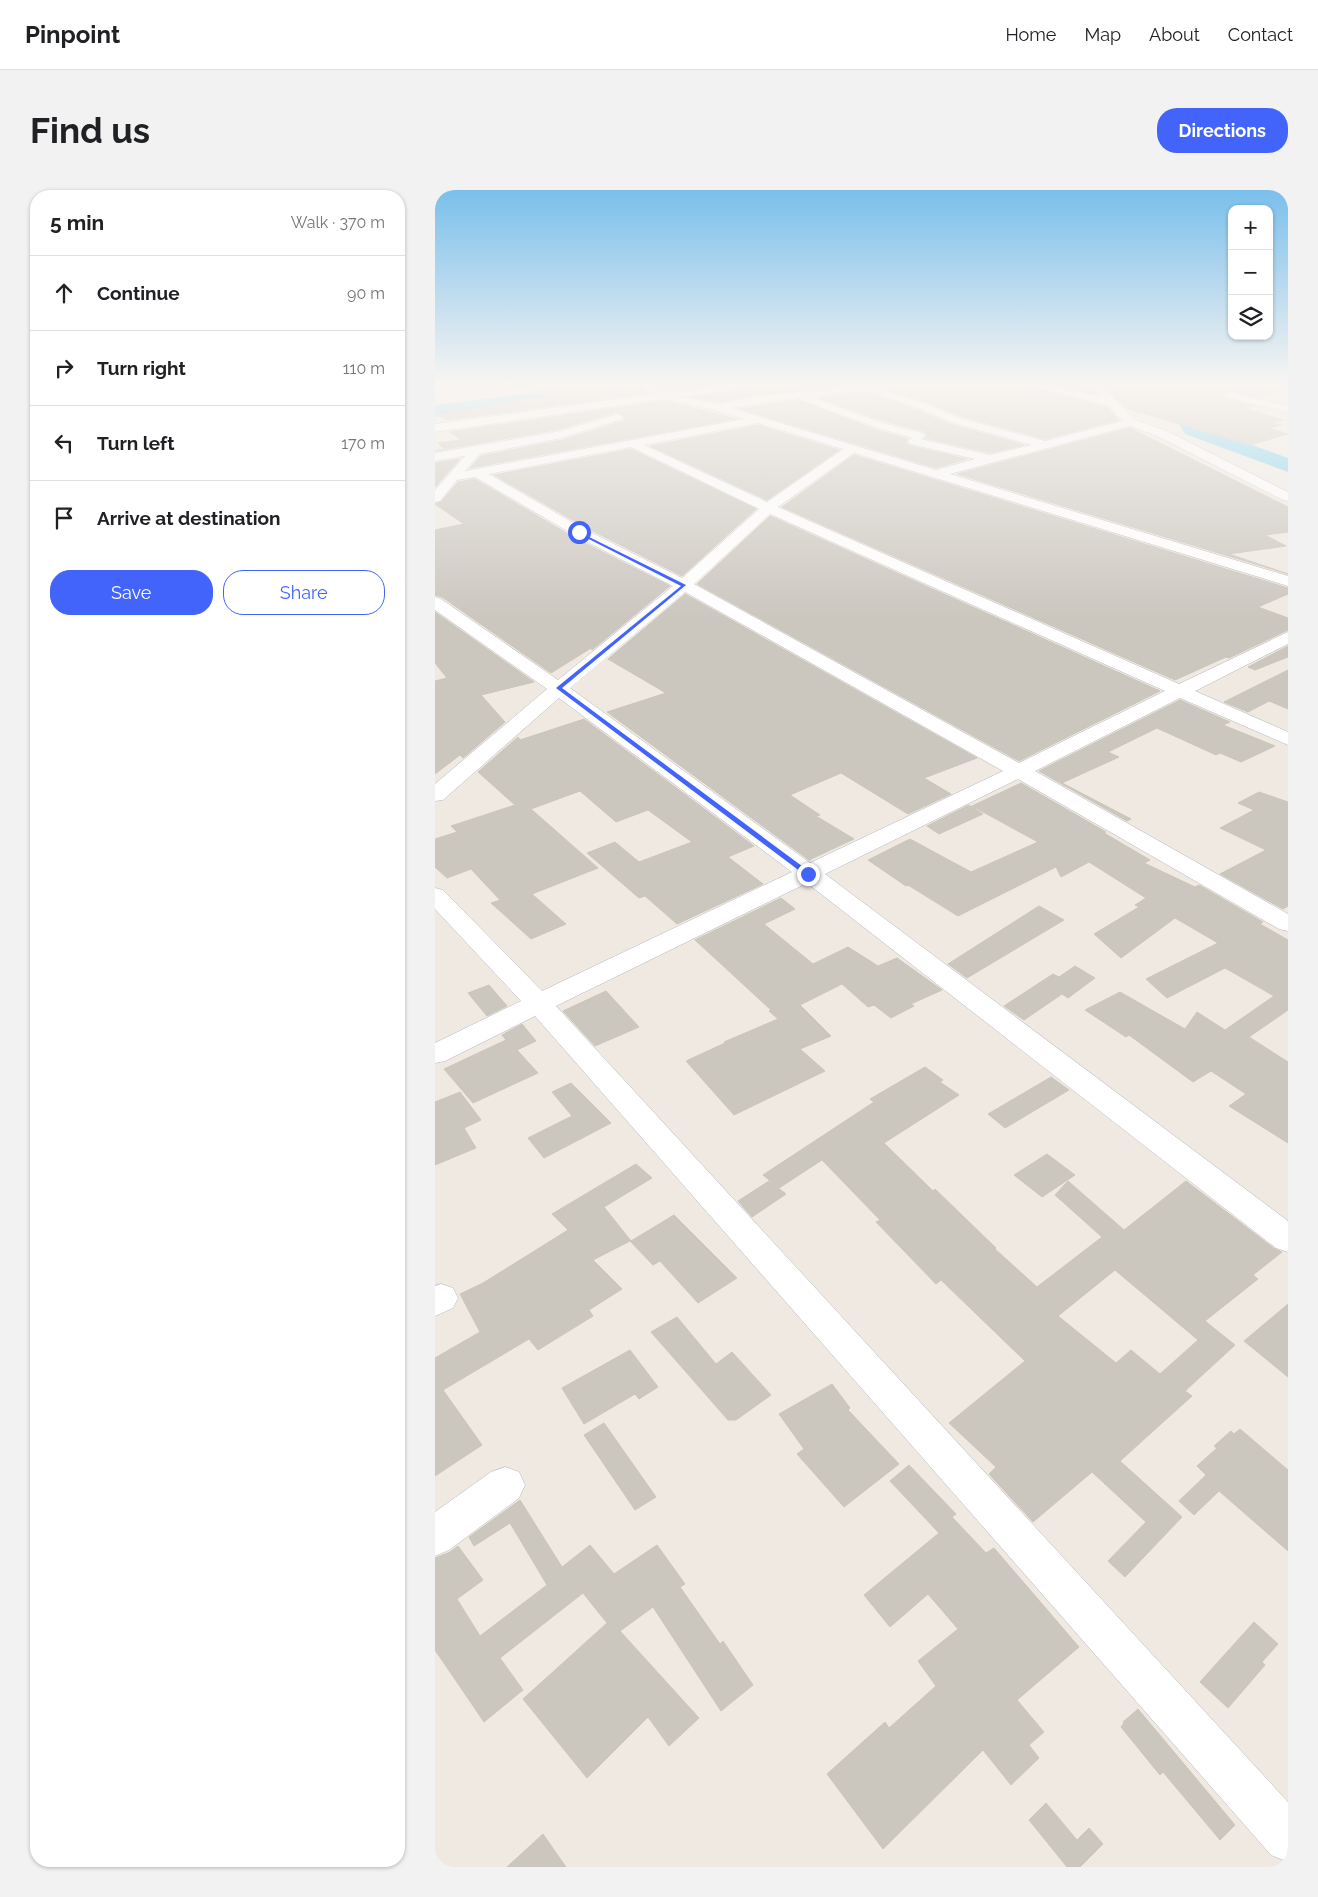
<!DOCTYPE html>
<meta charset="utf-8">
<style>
body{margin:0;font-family:Raleway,sans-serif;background:#f2f2f2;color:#202124}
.controls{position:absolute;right:15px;top:15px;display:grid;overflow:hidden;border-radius:10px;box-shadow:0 1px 4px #0004}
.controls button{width:45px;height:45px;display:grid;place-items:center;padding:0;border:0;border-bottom:1px solid #e0e0e0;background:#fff;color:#202124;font:25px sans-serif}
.stop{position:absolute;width:15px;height:15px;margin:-11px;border:4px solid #4264fb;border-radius:50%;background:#fff}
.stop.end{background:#4264fb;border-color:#fff;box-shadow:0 1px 5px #0008}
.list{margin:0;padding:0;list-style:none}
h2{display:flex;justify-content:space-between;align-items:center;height:65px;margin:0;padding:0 20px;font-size:21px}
h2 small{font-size:16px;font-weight:400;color:#757577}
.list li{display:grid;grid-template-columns:32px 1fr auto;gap:15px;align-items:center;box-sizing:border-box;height:75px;padding:0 20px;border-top:1px solid #e0e0e0}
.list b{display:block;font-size:19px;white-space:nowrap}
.list em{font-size:16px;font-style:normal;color:#757577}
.actions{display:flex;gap:10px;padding:15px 20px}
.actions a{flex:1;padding:11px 0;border:1px solid #4264fb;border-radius:20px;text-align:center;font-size:18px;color:#4264fb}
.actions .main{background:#4264fb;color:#fff}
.icon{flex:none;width:28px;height:28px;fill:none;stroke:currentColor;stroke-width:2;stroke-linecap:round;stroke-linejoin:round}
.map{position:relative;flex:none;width:853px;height:1677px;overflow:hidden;border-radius:20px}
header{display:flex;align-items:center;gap:30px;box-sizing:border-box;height:70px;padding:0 25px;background:#fff;border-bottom:1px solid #e0e0e0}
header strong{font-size:24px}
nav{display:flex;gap:28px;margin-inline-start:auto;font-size:18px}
.intro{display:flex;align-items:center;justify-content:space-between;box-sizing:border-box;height:120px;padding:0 30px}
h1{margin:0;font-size:35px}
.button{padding:12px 22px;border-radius:20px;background:#4264fb;color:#fff;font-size:18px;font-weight:700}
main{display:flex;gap:30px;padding:0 30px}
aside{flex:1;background:#fff;border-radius:20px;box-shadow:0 1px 4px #0004}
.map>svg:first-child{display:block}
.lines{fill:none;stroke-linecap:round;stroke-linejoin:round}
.river{fill:#75cff0;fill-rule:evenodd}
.building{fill:#cbc7bf;stroke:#cbc5ba;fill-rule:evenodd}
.street-casing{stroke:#b4b7c1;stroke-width:1}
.street{fill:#fff;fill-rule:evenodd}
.route{fill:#4264fb}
</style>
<header>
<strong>Pinpoint</strong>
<nav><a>Home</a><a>Map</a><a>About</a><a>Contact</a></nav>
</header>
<div class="intro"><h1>Find us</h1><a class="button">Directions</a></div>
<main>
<aside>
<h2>5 min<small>Walk · 370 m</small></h2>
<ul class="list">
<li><svg class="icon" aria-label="ahead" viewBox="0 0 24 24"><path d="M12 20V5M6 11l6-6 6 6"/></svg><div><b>Continue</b></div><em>90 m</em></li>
<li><svg class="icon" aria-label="right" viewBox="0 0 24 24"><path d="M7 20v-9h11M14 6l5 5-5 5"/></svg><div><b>Turn right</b></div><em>110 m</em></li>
<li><svg class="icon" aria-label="left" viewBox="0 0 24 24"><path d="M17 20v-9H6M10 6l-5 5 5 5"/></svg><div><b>Turn left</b></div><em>170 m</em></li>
<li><svg class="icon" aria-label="arrive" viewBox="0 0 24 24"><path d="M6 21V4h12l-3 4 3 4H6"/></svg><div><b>Arrive at destination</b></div></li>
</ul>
<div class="actions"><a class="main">Save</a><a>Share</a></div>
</aside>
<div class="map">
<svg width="853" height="1677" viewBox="0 0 853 1677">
<rect width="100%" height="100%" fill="#efe9e1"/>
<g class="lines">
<g class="river">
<polygon points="160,195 206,195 203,199 197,200 0,227 0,215"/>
<polygon points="733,195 752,195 768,210 760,227 765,236 853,268 853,282 750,244 740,227 749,211"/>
</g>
</g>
<g class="building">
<polygon points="104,195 199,195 212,203 12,230 2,225 114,207 102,201 112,199"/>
<polygon points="215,195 280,195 234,200"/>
<polygon points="320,195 413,195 317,205 284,212 258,207 313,200"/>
<polygon points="457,195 596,195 599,199 673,218 684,230 610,249 525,226 495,213 453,199"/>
<polygon points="620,195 654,195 662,204"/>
<polygon points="668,195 843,195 844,201 824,207 794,200 787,206 790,209 819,216 808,218 848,230 837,232 846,235 834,238 853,244 815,255 691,218"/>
<polygon points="430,202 485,221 515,234 589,255 555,263 490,248 492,245 488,241 449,231 384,208"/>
<polygon points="363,210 439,239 473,249 471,252 475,256 532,269 501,278 305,219"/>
<polygon points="230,211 301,229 35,278 46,266 128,250 188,231 191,227 182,222 125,239 0,261 9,259 3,253 26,250 15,242"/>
<polygon points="323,235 404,260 332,310 215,256"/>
<polygon points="695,238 853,317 853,342 830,345 851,356 794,364 853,384 522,284"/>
<polygon points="196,259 321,319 247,386 150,337 59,285"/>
<polygon points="419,265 853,398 853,404 823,417 853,428 853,440 794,468 791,467 740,490 347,317"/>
<polygon points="25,269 0,297 0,273"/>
<polygon points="40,289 138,347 235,396 157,460 156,458 116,483 7,407 0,405 0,340 29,334 0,314 6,312 23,292"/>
<polygon points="335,326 725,501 584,571 262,394"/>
<polygon points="250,404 542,568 489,588 516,604 473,624 406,583 355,605 385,625 381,626 419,649 374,670 172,522 231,503 173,469"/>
<polygon points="0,422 99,492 46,505 70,532 28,568 25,565 0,584 0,491 12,488 0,473"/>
<polygon points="853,456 853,467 820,480 813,477"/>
<polygon points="853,480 853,519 834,511 813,522 789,512"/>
<polygon points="745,510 795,532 788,535 840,556 806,572 785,563 781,565 722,538 673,562 684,567 627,593 696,629 692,631 604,581"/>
<polygon points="149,529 319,656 293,667 328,694 242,734 210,706 204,708 152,663 180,652 204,672 257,652 213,620 181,632 145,601 96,619 163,678 97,704 131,734 96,749 56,713 65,710 36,679 12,688 0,677 0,649 22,642 16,636 80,615 43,582 83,547 85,550"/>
<polygon points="586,593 671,642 669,643 715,670 709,673 760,697 764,695 828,732 825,734 853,750 853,820 814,847 853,872 853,953 794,916 811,904 776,881 758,892 694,845 691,847 650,820 685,802 750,839 762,822 790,840 839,806 790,778 732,808 711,789 783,753 740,728 686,768 659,744 704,717 700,715 711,708 654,672 626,687 621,677 523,726 473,695 471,696 433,670 475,649 536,682 603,652 537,616"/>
<polygon points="824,602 853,612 853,716 848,719 785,684 831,660 785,638 819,620 803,613"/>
<polygon points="534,615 548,624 504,644 492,636"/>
<polygon points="346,708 360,719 329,734 378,774 413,757 443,776 462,768 507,800 476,814 479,816 456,828 439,815 433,817 407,794 365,815 396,846 365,859 390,881 299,925 251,871 290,853 289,852 343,829 334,821 336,820 260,750"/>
<polygon points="604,716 629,730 532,788 513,774"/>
<polygon points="640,776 660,788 633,808 627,804 589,830 569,816 618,784 624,787"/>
<polygon points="54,795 72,816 52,826 33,803"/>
<polygon points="171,801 204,837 160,856 128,821"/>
<polygon points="87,834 101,851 82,860 103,883 38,913 9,879 71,850 67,845"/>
<path d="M 490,877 L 508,890 L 505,892 L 524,905 L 449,953 L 498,1001 L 500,999 L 561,1058 L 560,1059 L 602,1097 L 667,1047 L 620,1005 L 633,991 L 689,1040 L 751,991 L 840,1059 L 847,1062 L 818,1085 L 823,1089 L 770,1131 L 800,1155 L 750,1201 L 757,1206 L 685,1271 L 747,1327 L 690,1387 L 673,1371 L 711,1332 L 657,1282 L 598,1332 L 554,1284 L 561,1277 L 514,1233 L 590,1171 L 506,1090 L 501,1094 L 441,1032 L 445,1030 L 387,970 L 344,998 L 328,985 L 439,912 L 435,909 ZM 680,1080 L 763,1150 L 725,1184 L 696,1160 L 681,1173 L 623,1126 Z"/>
<polygon points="616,887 634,900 570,938 553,924"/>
<polygon points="136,893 176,933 109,968 93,948 137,926 117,902"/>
<polygon points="25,902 46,930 29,938 41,958 0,975 0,912"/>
<polygon points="612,964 640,985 607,1007 579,985"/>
<polygon points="201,974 217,988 169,1017 196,1051 239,1025 302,1088 263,1113 225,1071 218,1075 195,1051 158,1070 187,1099 154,1120 158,1126 103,1160 94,1149 8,1200 47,1255 0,1286 0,1168 45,1142 25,1104 48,1093 133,1040 117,1024"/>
<polygon points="334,991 351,1004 317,1027 303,1011"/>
<polygon points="853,1114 853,1187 809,1151"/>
<polygon points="242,1127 281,1174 297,1162 336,1205 301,1230 293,1230 216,1142"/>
<polygon points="195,1160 223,1197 204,1209 200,1204 149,1234 127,1198"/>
<polygon points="397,1194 415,1218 413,1220 464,1274 409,1317 362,1264 369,1259 344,1224"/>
<polygon points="169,1233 221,1307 200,1320 149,1245"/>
<polygon points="805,1239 853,1280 853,1361 784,1301 759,1325 744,1311 771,1285 762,1276 782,1258 779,1256 796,1241 799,1244"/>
<polygon points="474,1275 521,1324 517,1327 551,1363 559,1358 644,1457 582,1510 609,1542 594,1555 604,1568 576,1595 548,1560 448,1659 392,1584 450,1532 454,1538 501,1496 483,1471 523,1439 493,1404 455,1437 429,1405 504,1343 455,1291"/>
<polygon points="85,1310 127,1377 155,1355 179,1384 222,1355 250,1394 245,1397 285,1454 288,1451 318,1495 286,1521 218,1417 185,1441 264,1528 234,1556 213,1527 152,1588 88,1509 172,1433 148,1403 65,1468 88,1500 49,1532 0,1460 0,1368 15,1362 23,1356 48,1390 22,1409 45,1446 112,1395 75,1333 39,1356 34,1347"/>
<polygon points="819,1432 843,1454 827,1472 830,1475 793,1518 765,1492"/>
<polygon points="703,1519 800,1635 785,1650 728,1582 725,1585 686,1537 689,1533 688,1532"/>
<polygon points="611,1613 642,1650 654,1638 668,1654 645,1677 632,1677 594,1630"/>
<polygon points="108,1644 131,1677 72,1677"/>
</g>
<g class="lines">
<defs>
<g id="street">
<path d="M 201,195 C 216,193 222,202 234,202 C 262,202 290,191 318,195 L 313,198 L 246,207 L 284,214 L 317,207 L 426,195 L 455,195 L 454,197 L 446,199 L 494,215 L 524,228 L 610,251 L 688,231 L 674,216 L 599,197 L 598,195 L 614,195 L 667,207 L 656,195 L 666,195 L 700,230 L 732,241 L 853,302 L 853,311 L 848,310 L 724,247 L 695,236 L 515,284 L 853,386 L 853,396 L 419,263 L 343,317 L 744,494 L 853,442 L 853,454 L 760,501 L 853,542 L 853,555 L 745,508 L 600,581 L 853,724 L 853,741 L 844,739 L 583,589 L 390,684 L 853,1031 L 853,1062 L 841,1058 L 372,693 L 121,816 L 853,1612 L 853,1672 L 836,1665 L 100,826 L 10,871 L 0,873 L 0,853 L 86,811 L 0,719 L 0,698 L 8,700 L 107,801 L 357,682 L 124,508 L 8,610 L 0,611 L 0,594 L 112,499 L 0,420 L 0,407 L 6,409 L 123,490 L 238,396 L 139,345 L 40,287 L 22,290 L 5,311 L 0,312 L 0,300 L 30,266 L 0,271 L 0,263 L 125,241 L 183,224 L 189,227 L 187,229 L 127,248 L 45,264 L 30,281 L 309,229 L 280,220 L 230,209 L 0,242 L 0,234 L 218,204 ZM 430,200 L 486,219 L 516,232 L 596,255 L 555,265 L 486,249 L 490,246 L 488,243 L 448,233 L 376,207 ZM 364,208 L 365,210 L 440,237 L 477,248 L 473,251 L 475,254 L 540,269 L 501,280 L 296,218 ZM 323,233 L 408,259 L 332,312 L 209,255 ZM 196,257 L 324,319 L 247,388 L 149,339 L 54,284 ZM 335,324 L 730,501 L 584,573 L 259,394 ZM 250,402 L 568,581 L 375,673 L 135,498 Z"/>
<polygon points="794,202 853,216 853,222 790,207 789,205"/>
<polygon points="6,1094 18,1098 23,1108 18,1118 0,1126 0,1096"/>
<polygon points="70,1277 84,1282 90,1295 84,1308 14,1360 0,1366 0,1322 56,1282"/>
</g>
</defs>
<use href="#street" class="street-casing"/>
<use href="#street" class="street"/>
</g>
<linearGradient id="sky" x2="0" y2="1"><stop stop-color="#7abfeb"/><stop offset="0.45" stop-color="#f8f5f2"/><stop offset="1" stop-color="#f8f5f2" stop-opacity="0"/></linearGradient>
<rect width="853" height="429" fill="url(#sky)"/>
<polygon class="route" points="142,341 251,395 127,498 375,682 375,685 370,685 121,498 246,396 142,343"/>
</svg>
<div class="controls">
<button>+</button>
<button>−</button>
<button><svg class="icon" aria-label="layers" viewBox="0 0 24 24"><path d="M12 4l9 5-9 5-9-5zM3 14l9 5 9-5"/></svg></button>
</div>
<div class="stop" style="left:144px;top:342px"></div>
<div class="stop end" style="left:373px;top:684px"></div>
</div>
</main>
